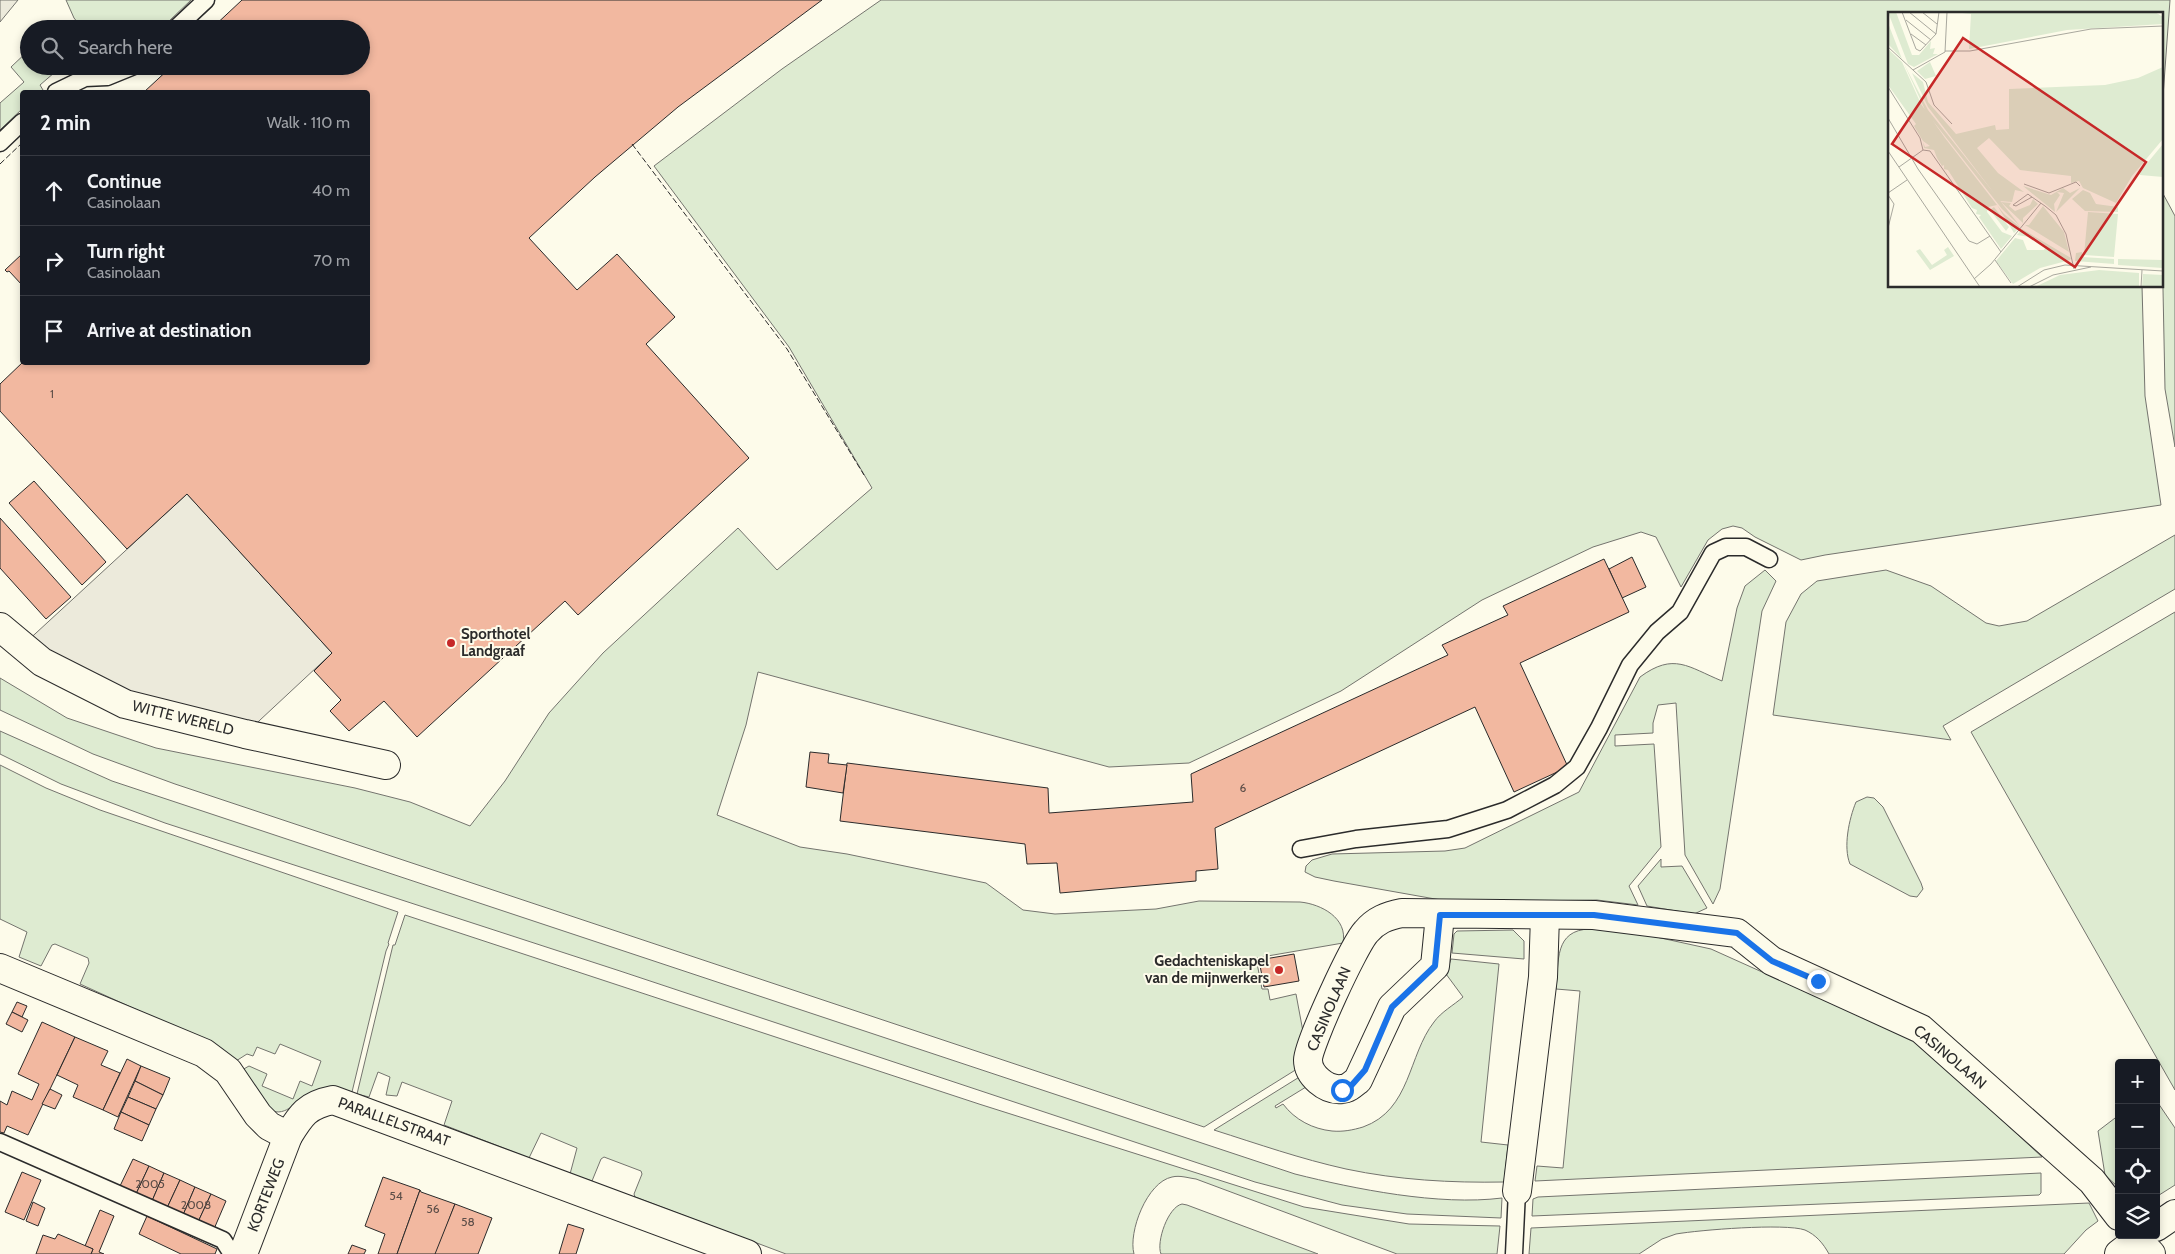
<!DOCTYPE html>
<meta charset="utf-8">
<style>
body{margin:0;font-family:Cabin,sans-serif;background:#20242c;color:#f1f3f6}
.controls{position:absolute;right:15px;bottom:15px;display:grid;overflow:hidden;border-radius:5px;box-shadow:0 2px 8px #0003}
.controls button{width:45px;height:45px;display:grid;place-items:center;padding:0;border:0;border-bottom:1px solid #363941;background:#171b24;color:#f1f3f6;font:25px sans-serif}
.stop{position:absolute;width:15px;height:15px;margin:-11px;border:4px solid #1a73e8;border-radius:50%;background:#fff}
.stop.end{background:#1a73e8;border-color:#fff;box-shadow:0 1px 5px #0008}
.list{margin:0;padding:0;list-style:none}
h2{display:flex;justify-content:space-between;align-items:center;height:65px;margin:0;padding:0 20px;font-size:21px}
h2 small{font-size:16px;font-weight:400;color:#9ea1a6}
.list li{display:grid;grid-template-columns:32px 1fr auto;gap:15px;align-items:center;box-sizing:border-box;height:70px;padding:0 20px;border-top:1px solid #363941}
.list b{display:block;font-size:19px;white-space:nowrap}
.list p{margin:0;font-size:16px;white-space:nowrap;color:#9ea1a6}
.list em{font-size:16px;font-style:normal;color:#9ea1a6}
.icon{flex:none;width:28px;height:28px;fill:none;stroke:currentColor;stroke-width:2;stroke-linecap:round;stroke-linejoin:round}
.map{position:relative;flex:none;width:2175px;height:1254px;overflow:hidden}
.search{position:absolute;background:#171b24;box-shadow:0 2px 8px #0003;left:20px;top:20px;width:350px;height:55px;display:flex;align-items:center;gap:12px;box-sizing:border-box;padding:0 18px;border-radius:28px;color:#9ea1a6;font-size:19px}
.panel{position:absolute;background:#171b24;box-shadow:0 2px 8px #0003;left:20px;top:90px;width:350px;height:275px;border-radius:5px}
.map>svg:first-child{display:block}
.green{fill:#deebd1;stroke:#74746e}
.parking{fill:#eceadb;stroke:#74746e}
.building{fill:#f2b8a0;stroke:#2b2b2b}
.lines{fill:none;stroke-linecap:round;stroke-linejoin:round}
.service-casing{stroke:#2b2b2b;stroke-width:19}
.minor-casing{stroke:#2b2b2b;stroke-width:30}
.tertiary-casing{stroke:#2b2b2b;stroke-width:30}
.service{stroke:#fdfbea;stroke-width:16}
.minor{stroke:#fdfbea;stroke-width:28}
.tertiary{stroke:#fdfbea;stroke-width:28}
.fence{stroke:#2b2b2b;stroke-width:1;stroke-dasharray:6 2.5;stroke-linecap:butt}
.route{stroke:#1a73e8;stroke-width:6}
.poi-dot{fill:#c62828;stroke:#fdfbea;stroke-width:2}
.labels{text-anchor:middle;dominant-baseline:central;stroke-width:4;stroke-linejoin:round;paint-order:stroke}
.number-label{font-size:12px;fill:#5d4e48}
.poi-label{font-size:15px;font-weight:bold;fill:#2b2b2b;stroke:#fdfbea;text-anchor:start}
.street-label{font-size:15px;fill:#2b2b2b;stroke:#fdfbea}
.inset-road{fill:none;stroke:#a9a89e;stroke-width:1}
.view{fill:#c62828;fill-opacity:0.15;stroke:#c62828;stroke-width:2.5}
.inset-edge{fill:none;stroke:#2b2b2b;stroke-width:2.5}
</style>
<div class="map">
<svg width="2175" height="1254" viewBox="0 0 2175 1254">
<rect width="100%" height="100%" fill="#fdfbea"/>
<g class="green">
<polygon points="66,0 191,0 168,22 156,29 83,29 74,18"/>
<path d="M 881,0 L 2170,0 L 2161,124 L 2161,14 L 1889,14 L 1889,286 L 2142,286 L 2145,396 L 2161,505 L 1825,555 L 1801,560 L 1755,537 L 1742,528 L 1733,526 L 1722,529 L 1708,540 L 1681,587 L 1656,537 L 1641,532 L 1593,547 L 1482,600 L 1341,691 L 1189,763 L 1109,767 L 758,672 L 746,725 L 717,815 L 800,847 L 847,854 L 986,883 L 1023,910 L 1055,914 L 1156,909 L 1199,901 L 1300,902 C 1321,904 1348,918 1343,943 L 1256,958 L 1262,989 L 1268,989 L 1270,1000 L 1296,994 L 1304,1037 L 1297,1069 L 1204,1127 L 175,784 L 93,754 L 0,710 L 0,678 L 67,718 L 156,748 L 355,788 L 410,802 L 470,826 L 505,781 L 549,713 L 603,653 L 738,528 L 777,570 L 872,488 L 789,347 L 654,166 L 782,69 Z"/>
<polygon points="29,50 29,66 62,66 40,85 43,90 40,92 22,92 22,109 0,130 0,103 24,82 11,67"/>
<polygon points="2161,190 2175,216 2175,447 2165,389"/>
<polygon points="2175,535 2175,589 1943,726 1951,740 1773,715 1786,622 1801,594 1817,581 1886,570 1931,586 1986,623 1999,626 2027,621"/>
<path d="M 1765,570 L 1776,581 L 1762,611 L 1720,889 L 1713,904 L 1685,855 L 1676,703 L 1658,705 L 1653,723 L 1653,733 L 1615,735 L 1615,746 L 1654,744 L 1661,847 L 1629,886 L 1638,905 L 1597,900 L 1452,902 L 1334,881 L 1315,877 L 1305,872 L 1306,866 L 1312,860 L 1332,854 L 1445,851 L 1465,848 L 1579,792 L 1640,677 C 1674,652 1688,667 1722,681 L 1737,608 L 1745,586 Z"/>
<polygon points="2175,612 2175,1090 1971,732"/>
<path d="M 0,731 L 112,781 L 1295,1174 C 1355,1189 1439,1206 1502,1198 L 1501,1218 L 1407,1214 L 1342,1205 L 1255,1182 L 620,971 L 165,823 L 61,784 L 0,754 Z"/>
<path d="M 0,765 L 46,788 L 100,810 L 398,912 L 388,943 L 389,944 L 386,951 L 352,1092 C 340,1088 323,1087 310,1093 C 297,1099 287,1118 270,1110 L 242,1070 L 249,1066 L 267,1074 L 262,1086 L 293,1099 L 300,1081 L 312,1086 L 321,1061 L 280,1044 L 275,1054 L 257,1047 L 253,1056 L 247,1054 L 236,1061 L 221,1048 L 80,984 L 89,963 L 88,958 L 55,944 L 52,945 L 41,966 L 19,957 L 27,932 L 0,919 Z"/>
<path d="M 1867,797 L 1874,798 L 1883,807 L 1921,883 L 1923,889 L 1917,897 L 1910,896 L 1850,864 C 1843,847 1849,819 1856,802 Z"/>
<polygon points="1661,859 1661,867 1682,866 1707,908 1694,914 1647,906 1638,886"/>
<path d="M 405,915 L 979,1104 L 1304,1207 L 1409,1224 L 1500,1226 L 1497,1254 L 1397,1254 L 1196,1179 C 1188,1178 1180,1175 1172,1177 C 1147,1182 1128,1232 1134,1254 L 786,1254 L 635,1197 L 634,1194 L 642,1174 L 641,1171 L 604,1157 L 601,1159 L 592,1181 L 570,1174 L 577,1148 L 541,1133 L 529,1158 L 444,1125 L 452,1101 L 402,1082 L 397,1096 L 386,1095 L 390,1077 L 378,1072 L 369,1097 L 357,1094 L 393,945 L 395,945 Z"/>
<path d="M 1590,929 L 1638,933 L 1711,949 L 1911,1039 L 1931,1055 L 2042,1157 L 1535,1181 L 1537,1166 L 1563,1168 L 1580,991 L 1556,989 C 1559,961 1554,930 1590,929 Z"/>
<polygon points="1513,930 1524,941 1524,959 1452,953 1454,934 1457,931"/>
<path d="M 1451,959 L 1499,964 L 1481,1142 L 1508,1145 L 1504,1182 C 1451,1183 1398,1180 1346,1169 C 1301,1159 1258,1144 1214,1130 L 1301,1076 L 1306,1087 L 1275,1106 L 1276,1108 L 1283,1104 C 1295,1120 1313,1129 1332,1131 C 1343,1132 1353,1130 1363,1127 C 1411,1110 1408,1055 1434,1022 C 1441,1012 1454,1005 1463,997 L 1446,974 Z"/>
<polygon points="2156,1100 2175,1128 2175,1185 2156,1197"/>
<polygon points="2119,1115 2119,1188 2105,1175 2098,1131"/>
<polygon points="2041,1173 2041,1193 2039,1195 1532,1216 1533,1199 1538,1197"/>
<path d="M 2089,1203 L 2098,1221 L 2086,1230 L 2064,1254 L 1829,1254 C 1823,1243 1816,1235 1805,1230 C 1785,1223 1699,1230 1676,1234 L 1662,1239 L 1639,1254 L 1529,1254 L 1531,1228 Z"/>
<path d="M 1182,1204 L 1187,1205 L 1318,1254 L 1161,1254 C 1156,1242 1168,1207 1182,1204 Z"/>
</g>
<g class="parking">
<polygon points="0,0 18,0 0,22"/>
<polygon points="187,494 332,653 245,734 125,704 23,645"/>
</g>
<g class="building">
<polygon points="242,0 822,0 678,107 595,177 529,238 577,290 617,254 675,317 646,344 749,458 578,615 565,601 417,737 384,701 349,731 330,711 341,700 314,671 332,653 187,494 127,549 0,411 0,384 23,362 368,362 368,92 144,92 172,66 361,66 361,29 211,29"/>
<polygon points="22,254 22,285 9,271 7,272 5,270"/>
<polygon points="34,481 106,562 82,585 9,503"/>
<polygon points="0,518 71,597 46,619 0,568"/>
<polygon points="1632,557 1646,587 1622,598 1609,569"/>
<polygon points="1604,559 1629,612 1520,663 1568,767 1514,792 1475,707 1215,828 1218,869 1196,871 1196,881 1060,893 1057,863 1027,864 1025,844 840,821 847,763 1048,788 1049,813 1193,802 1191,774 1448,655 1442,645 1508,615 1503,606"/>
<polygon points="810,752 829,754 828,763 847,765 843,793 806,787"/>
<polygon points="1294,954 1299,981 1264,987 1259,960"/>
<polygon points="17,1002 27,1006 22,1017 12,1012"/>
<polygon points="12,1012 28,1020 22,1032 6,1024"/>
<polygon points="42,1022 75,1037 28,1135 7,1126 4,1133 0,1132 0,1101 7,1105 12,1091 32,1100 39,1084 18,1074"/>
<polygon points="75,1037 108,1051 101,1065 120,1073 103,1110 73,1097 78,1085 57,1075"/>
<polygon points="127,1059 141,1066 118,1117 103,1110"/>
<polygon points="141,1066 170,1078 163,1095 135,1081"/>
<polygon points="135,1081 163,1095 156,1109 128,1097"/>
<polygon points="50,1089 62,1095 55,1109 42,1104"/>
<polygon points="128,1097 156,1109 149,1125 121,1112"/>
<polygon points="121,1112 149,1125 142,1141 114,1129"/>
<polygon points="133,1159 149,1166 136,1194 120,1186"/>
<polygon points="149,1166 164,1173 152,1201 136,1194"/>
<polygon points="22,1172 41,1180 24,1220 5,1212"/>
<polygon points="164,1173 180,1180 167,1208 152,1201"/>
<polygon points="383,1177 420,1190 397,1254 378,1254 385,1234 365,1226"/>
<polygon points="180,1180 195,1187 183,1215 167,1208"/>
<polygon points="195,1187 211,1194 198,1222 183,1215"/>
<polygon points="420,1190 421,1192 455,1204 436,1254 397,1254"/>
<polygon points="211,1194 226,1201 214,1229 198,1222"/>
<polygon points="33,1202 45,1208 38,1226 26,1221"/>
<polygon points="455,1204 492,1218 478,1254 435,1254"/>
<polygon points="100,1210 114,1216 99,1252 104,1254 91,1254 93,1249 85,1246"/>
<polygon points="147,1216 217,1249 215,1254 181,1254 139,1234"/>
<polygon points="568,1224 584,1229 576,1254 559,1254"/>
<polygon points="58,1234 93,1249 91,1254 36,1254 43,1235 55,1239"/>
<polygon points="352,1245 366,1250 364,1254 348,1254"/>
</g>
<g class="lines">
<defs>
<g id="service">
<polyline points="175,29 206,0"/>
<polyline points="56,92 85,78 107,77 134,66"/>
<polyline points="0,143 22,122"/>
<polyline points="1301,849 1356,839 1448,829 1507,810 1555,785 1577,767 1599,728 1630,665 1657,632 1680,612 1713,553 1726,547 1746,547 1769,559"/>
<polyline points="0,1142 223,1240 232,1254"/>
<polyline points="1514,1254 1517,1191"/>
</g>
<g id="minor">
<polyline points="0,627 42,662 125,704 245,734 386,765"/>
<path d="M 1440,915 L 1435,966 L 1392,1007 L 1358,1080 C 1353,1084 1348,1089 1342,1089 C 1326,1091 1308,1075 1308,1060 C 1308,1045 1354,945 1366,932 C 1376,920 1387,916 1402,913 L 1594,915 L 1737,933 L 1772,961 L 1921,1029 L 2092,1181 L 2119,1216"/>
<path d="M 0,968 L 204,1053 L 228,1071 L 258,1115 L 269,1126 L 288,1136 C 301,1115 307,1105 333,1100 L 747,1254"/>
<polyline points="1517,1191 1543,977 1545,916"/>
<polyline points="2133,1235 2151,1254"/>
<polyline points="243,1254 288,1136"/>
</g>
<g id="tertiary">
<polyline points="2156,1227 2175,1214"/>
<polyline points="2119,1254 2144,1235"/>
</g>
</defs>
<use href="#service" class="service-casing"/>
<use href="#minor" class="minor-casing"/>
<use href="#tertiary" class="tertiary-casing"/>
<use href="#service" class="service"/>
<use href="#minor" class="minor"/>
<use href="#tertiary" class="tertiary"/>
<g class="fence">
<polyline points="632,144 787,349 864,475"/>
<polyline points="0,164 22,143"/>
</g>
</g>
<g class="lines">
<polyline class="route" points="1342,1090 1350,1087 1365,1070 1392,1007 1435,966 1440,915 1594,915 1737,933 1772,961 1818,981"/>
</g>
<g class="poi-dot">
<circle cx="451" cy="643" r="5"/>
<circle cx="1279" cy="970" r="5"/>
</g>
<g class="labels">
<g class="number-label">
<text x="52" y="393">1</text>
<text x="1243" y="787">6</text>
<text x="150" y="1183">2005</text>
<text x="396" y="1195">54</text>
<text x="196" y="1204">2008</text>
<text x="433" y="1208">56</text>
<text x="468" y="1221">58</text>
</g>
<g class="poi-label">
<text x="461" y="634">Sporthotel<tspan x="461" dy="17">Landgraaf</tspan></text>
<text x="1269" y="961" text-anchor="end">Gedachteniskapel<tspan x="1269" dy="17">van de mijnwerkers</tspan></text>
</g>
<g class="street-label">
<text transform="translate(183 718) rotate(14)">WITTE WERELD</text>
<text transform="translate(1329 1009) rotate(-67)">CASINOLAAN</text>
<text transform="translate(1950 1057) rotate(40)">CASINOLAAN</text>
<text transform="translate(394 1122) rotate(20)">PARALLELSTRAAT</text>
<text transform="translate(266 1195) rotate(-69)">KORTEWEG</text>
</g>
</g>
<g transform="translate(1888 12)">
<rect width="275" height="275" fill="#fdfbea"/>
<path d="M 0,0 L 8,0 L 24,43 L 31,43 L 43,29 L 42,37 L 47,36 L 45,42 L 50,42 L 26,55 L 20,52 ZM 66,0 L 267,0 L 275,5 L 275,12 L 179,18 L 81,37 L 83,2 ZM 0,11 L 14,47 L 0,32 ZM 0,37 L 14,50 L 33,92 L 57,126 L 54,128 L 57,126 L 116,202 L 132,215 L 126,221 L 109,193 L 100,195 L 99,200 L 114,220 L 124,224 L 113,237 L 91,205 L 93,203 L 88,202 L 89,198 L 84,196 L 60,158 L 56,157 L 56,153 L 54,154 L 49,146 L 46,138 L 36,136 L 35,130 L 37,135 L 42,134 L 35,129 L 26,114 L 28,112 L 0,73 ZM 42,50 L 48,64 L 37,67 L 29,59 ZM 16,52 L 40,98 L 132,214 L 114,197 L 38,100 ZM 275,55 L 275,127 L 244,164 L 228,191 L 195,176 L 191,169 L 183,171 L 183,164 L 132,158 L 101,126 L 89,136 L 110,161 L 136,180 L 127,178 L 124,190 L 112,189 L 40,95 L 24,61 L 35,70 L 40,90 L 68,122 L 107,113 L 108,118 L 121,117 L 121,77 L 217,73 L 250,66 ZM 275,132 L 275,165 L 252,163 L 251,161 ZM 135,174 L 163,183 L 175,176 L 182,181 L 192,176 L 168,200 L 176,181 L 169,180 L 172,183 L 166,192 L 167,200 ZM 195,178 L 202,181 L 208,192 L 230,195 L 230,200 L 197,199 L 184,187 ZM 145,187 L 150,192 L 135,206 L 135,211 L 113,190 L 123,191 L 121,194 L 127,199 L 142,193 ZM 155,194 L 176,220 L 181,240 L 137,213 L 141,213 ZM 106,195 L 121,215 L 118,219 L 102,198 ZM 200,200 L 230,202 L 226,245 L 196,243 ZM 134,217 L 183,246 L 182,248 L 152,256 L 125,272 L 108,249 L 127,226 L 135,228 L 139,238 L 156,238 L 158,234 L 147,226 L 129,223 ZM 60,235 L 66,244 L 42,258 L 28,239 L 32,237 L 44,253 L 59,243 L 56,238 ZM 194,240 L 194,245 L 226,247 L 226,252 L 187,249 L 188,241 ZM 230,247 L 275,248 L 275,256 L 230,253 ZM 211,258 L 251,261 L 251,275 L 149,274 L 172,263 ZM 255,262 L 275,263 L 275,275 L 254,275 Z" fill="#deebd1"/>
<path class="inset-road" d="M 14,0 L 28,37 L 32,39 L 48,22 L 51,0M 21,0 L 48,22M 34,0 L 49,12M 18,8 L 43,28M 23,22 L 38,33M 0,35 L 38,70 L 46,93 L 64,112M 57,39 L 82,39 L 203,17 L 275,14M 25,58 L 57,40 L 59,0M 0,75 L 32,126 L 35,138 L 42,139 L 113,240M 0,106 L 30,157 L 81,229 L 89,232 L 102,224M 0,139 L 92,275M 11,155 L 35,138M 136,172 L 161,181 L 188,170 L 192,174M 0,181 L 19,168M 0,183 L 6,192 L 0,216M 144,185 L 128,194 L 125,193 L 140,182 L 141,183 L 157,194 L 168,203 L 178,222 L 186,257M 107,248 L 123,271M 86,267 L 103,252 L 153,191M 129,275 L 156,258 L 177,253 L 275,259M 141,275 L 165,263 L 203,255M 253,275 L 254,258"/>
<path class="view" d="M 75,26 L 258,150 L 187,255 L 4,132 Z"/>
<rect width="275" height="275" class="inset-edge"/>
</g>
</svg>
<div class="controls">
<button>+</button>
<button>−</button>
<button><svg class="icon" aria-label="locate" viewBox="0 0 24 24"><circle cx="12" cy="12" r="6"/><path d="M12 2v4M12 18v4M2 12h4M18 12h4"/></svg></button>
<button><svg class="icon" aria-label="layers" viewBox="0 0 24 24"><path d="M12 4l9 5-9 5-9-5zM3 14l9 5 9-5"/></svg></button>
</div>
<div class="stop" style="left:1342px;top:1090px"></div>
<div class="stop end" style="left:1818px;top:981px"></div>
<div class="search"><svg class="icon" aria-label="search" viewBox="0 0 24 24"><circle cx="10" cy="10" r="6"/><path d="M15 15l6 6"/></svg>Search here</div>
<section class="panel">
<h2>2 min<small>Walk · 110 m</small></h2>
<ul class="list">
<li><svg class="icon" aria-label="ahead" viewBox="0 0 24 24"><path d="M12 20V5M6 11l6-6 6 6"/></svg><div><b>Continue</b><p>Casinolaan</p></div><em>40 m</em></li>
<li><svg class="icon" aria-label="right" viewBox="0 0 24 24"><path d="M7 20v-9h11M14 6l5 5-5 5"/></svg><div><b>Turn right</b><p>Casinolaan</p></div><em>70 m</em></li>
<li><svg class="icon" aria-label="arrive" viewBox="0 0 24 24"><path d="M6 21V4h12l-3 4 3 4H6"/></svg><div><b>Arrive at destination</b></div></li>
</ul>
</section>
</div>
